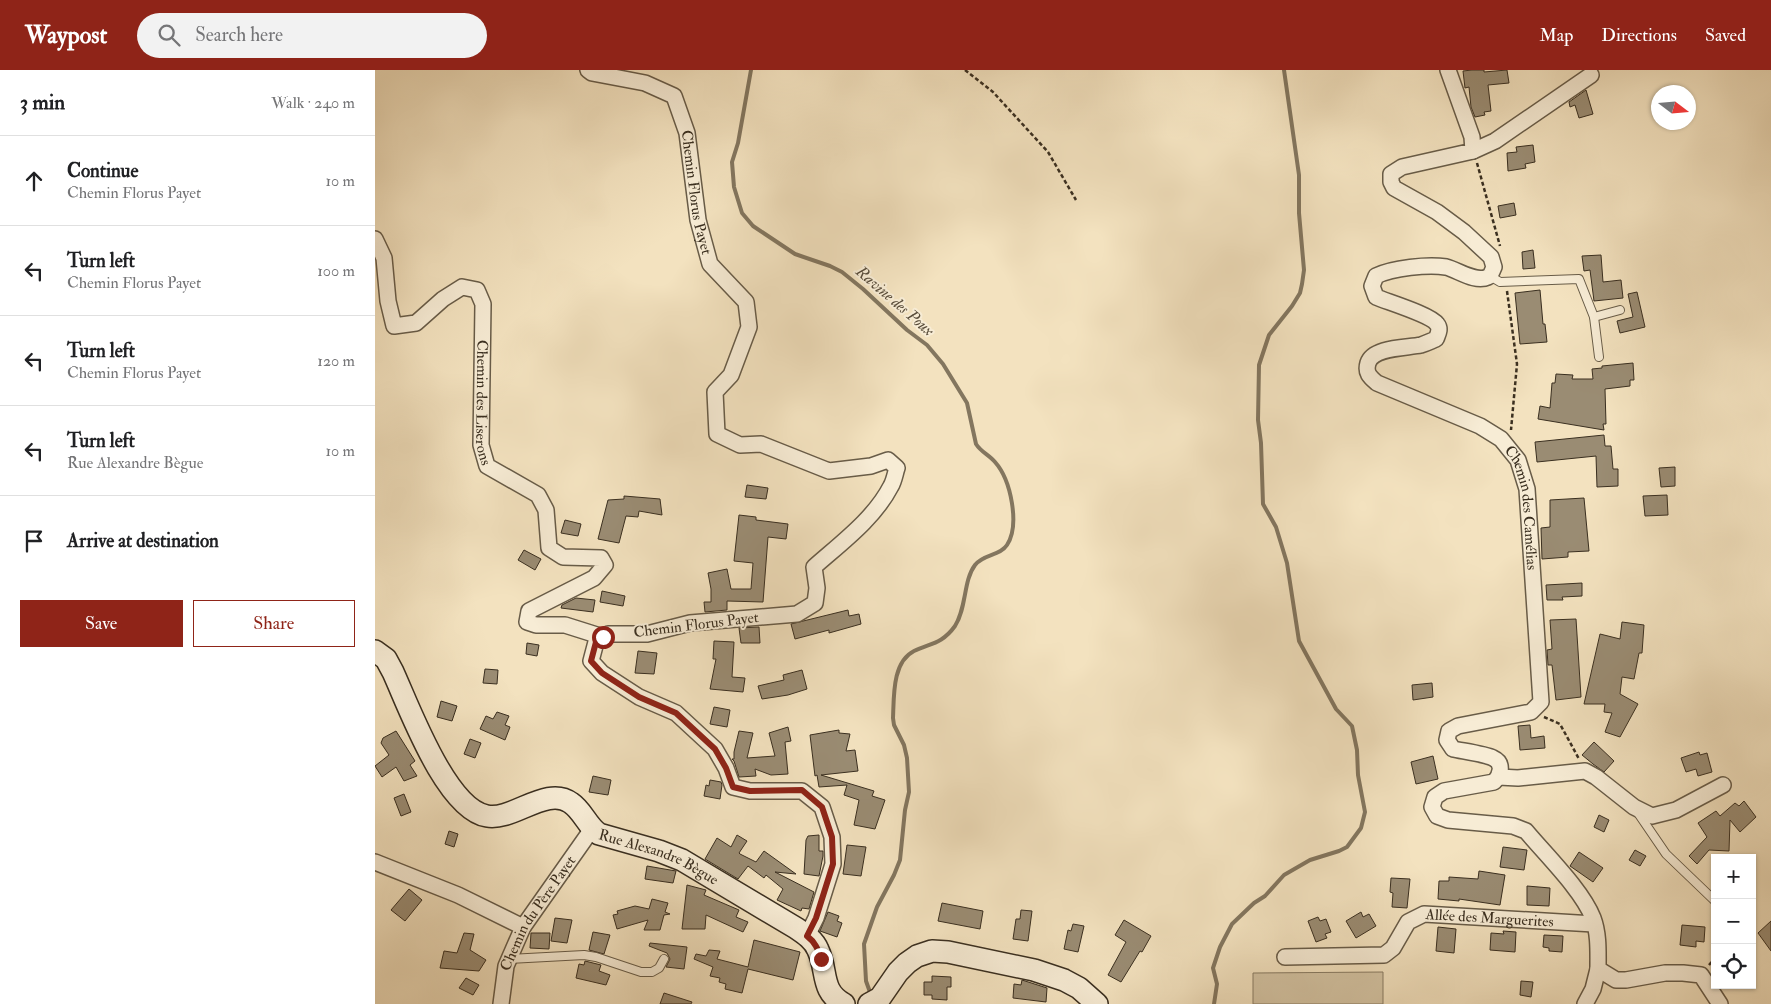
<!DOCTYPE html>
<meta charset="utf-8">
<style>
body{margin:0;font-family:"IM FELL Double Pica",serif;background:#f2f2f2;color:#202124}
.controls{position:absolute;right:15px;bottom:15px;display:grid;overflow:hidden;border-radius:0px;box-shadow:0 1px 4px #0004}
.controls button{width:45px;height:45px;display:grid;place-items:center;padding:0;border:0;border-bottom:1px solid #e0e0e0;background:#fff;color:#202124;font:25px sans-serif}
.compass{position:absolute;left:1276px;top:15px;width:45px;height:45px;border-radius:50%;background:#fff;box-shadow:0 1px 4px #0004;rotate:106deg}
.stop{position:absolute;width:15px;height:15px;margin:-11px;border:4px solid #8f2418;border-radius:50%;background:#fff}
.stop.end{background:#8f2418;border-color:#fff;box-shadow:0 1px 5px #0008}
.list{margin:0;padding:0;list-style:none}
h2{display:flex;justify-content:space-between;align-items:center;height:65px;margin:0;padding:0 20px;font-size:21px}
h2 small{font-size:16px;font-weight:400;color:#757577}
.list li{display:grid;grid-template-columns:32px 1fr auto;gap:15px;align-items:center;box-sizing:border-box;height:90px;padding:0 20px;border-top:1px solid #e0e0e0}
.list b{display:block;font-size:19px;white-space:nowrap}
.list p{margin:0;font-size:16px;white-space:nowrap;color:#757577}
.list em{font-size:16px;font-style:normal;color:#757577}
.actions{display:flex;gap:10px;padding:15px 20px}
.actions a{flex:1;padding:11px 0;border:1px solid #8f2418;border-radius:0px;text-align:center;font-size:18px;color:#8f2418}
.actions .main{background:#8f2418;color:#fff}
.icon{flex:none;width:28px;height:28px;fill:none;stroke:currentColor;stroke-width:2;stroke-linecap:round;stroke-linejoin:round}
.map{position:relative;flex:none;width:1396px;height:934px;overflow:hidden}
header{display:flex;align-items:center;gap:30px;box-sizing:border-box;height:70px;padding:0 25px;background:#8f2418;color:#fff}
header strong{font-size:24px}
nav{display:flex;gap:28px;margin-inline-start:auto;font-size:18px}
.search{width:350px;height:45px;background:#f2f2f2;display:flex;align-items:center;gap:12px;box-sizing:border-box;padding:0 18px;border-radius:28px;color:#757577;font-size:19px}
main{display:flex}
aside{flex:1;background:#fff}
.map>svg:first-child{display:block}
.green{fill:#d4c4a4;stroke:#877a62}
.lines{fill:none;stroke-linecap:round;stroke-linejoin:round}
.stream{stroke:#83765f;stroke-width:4}
.building{fill:#9a8c73;stroke:#3a2f20}
.service-casing{stroke:#685c48;stroke-width:10}
.minor-casing{stroke:#685c48;stroke-width:18}
.secondary-casing{stroke:#3a2f20;stroke-width:24}
.path{stroke:#3a2f20;stroke-width:2.5;stroke-dasharray:4 2.5;stroke-linecap:butt}
.service{stroke:#f7ecd5;stroke-width:8}
.minor{stroke:#f7ecd5;stroke-width:15}
.secondary{stroke:#f7ecd5;stroke-width:21}
.route{stroke:#8f2418;stroke-width:6}
.labels{text-anchor:middle;dominant-baseline:central;stroke-width:4;stroke-linejoin:round;paint-order:stroke}
.street-label{font-size:15px;fill:#3a2f20;stroke:#f7ecd5}
.water-label{font-size:16px;font-style:italic;fill:#584c3a;stroke:#f7ecd5}
</style>
<header>
<strong>Waypost</strong>
<div class="search"><svg class="icon" aria-label="search" viewBox="0 0 24 24"><circle cx="10" cy="10" r="6"/><path d="M15 15l6 6"/></svg>Search here</div>
<nav><a>Map</a><a>Directions</a><a>Saved</a></nav>
</header>
<main>
<aside>
<h2>3 min<small>Walk · 240 m</small></h2>
<ul class="list">
<li><svg class="icon" aria-label="ahead" viewBox="0 0 24 24"><path d="M12 20V5M6 11l6-6 6 6"/></svg><div><b>Continue</b><p>Chemin Florus Payet</p></div><em>10 m</em></li>
<li><svg class="icon" aria-label="left" viewBox="0 0 24 24"><path d="M17 20v-9H6M10 6l-5 5 5 5"/></svg><div><b>Turn left</b><p>Chemin Florus Payet</p></div><em>100 m</em></li>
<li><svg class="icon" aria-label="left" viewBox="0 0 24 24"><path d="M17 20v-9H6M10 6l-5 5 5 5"/></svg><div><b>Turn left</b><p>Chemin Florus Payet</p></div><em>120 m</em></li>
<li><svg class="icon" aria-label="left" viewBox="0 0 24 24"><path d="M17 20v-9H6M10 6l-5 5 5 5"/></svg><div><b>Turn left</b><p>Rue Alexandre Bègue</p></div><em>10 m</em></li>
<li><svg class="icon" aria-label="arrive" viewBox="0 0 24 24"><path d="M6 21V4h12l-3 4 3 4H6"/></svg><div><b>Arrive at destination</b></div></li>
</ul>
<div class="actions"><a class="main">Save</a><a>Share</a></div>
</aside>
<div class="map">
<svg width="1396" height="934" viewBox="0 0 1396 934">
<rect width="100%" height="100%" fill="#f3e2bf"/>
<filter id="stains"><feTurbulence type="fractalNoise" baseFrequency=".004" numOctaves="4"/><feColorMatrix values="0 0 0 0 .2 0 0 0 0 .09 0 0 0 0 .02 0 0 0 .5 -.17"/></filter>
<radialGradient id="worn" r=".72"><stop offset=".6" stop-color="#630" stop-opacity="0"/><stop offset="1" stop-color="#630" stop-opacity=".3"/></radialGradient>
<polygon class="green" points="1008,902 1008,934 878,934 878,903"/>
<g class="lines">
<g class="stream">
<path d="M 376,0 L 363,73 L 357,92 L 359,117 L 367,143 L 378,156 L 420,184 L 455,196 L 467,202 L 488,219 L 532,260 L 552,275 L 568,294 L 592,333 L 601,374 C 606,382 614,385 620,392 C 636,410 645,455 632,475 C 625,486 608,484 600,495 C 588,511 592,537 580,556 C 567,574 556,573 539,581 C 517,592 519,627 518,648 L 519,655 L 529,675 L 532,688 L 534,722 L 530,740 L 525,790 L 519,805 L 502,837 L 489,874 L 491,911 L 496,925"/>
<polyline points="839,934 842,914 838,898 845,877 857,854 879,833 890,826 909,805 935,790 964,781 972,777 986,758 990,742 983,705 982,680 977,656 961,639 924,571 912,493 901,457 888,434 886,373 883,350 884,295 894,265 917,236 925,223 927,214 929,200 924,143 924,105 909,0"/>
</g>
</g>
<g class="building">
<polygon points="1097,0 1109,0 1109,2 1132,0 1134,13 1113,15 1116,41 1109,42 1110,45 1100,47 1096,37 1094,17 1090,18 1088,1"/>
<polygon points="1211,20 1218,44 1204,48 1200,35 1195,37 1194,32"/>
<polygon points="1158,75 1160,92 1150,94 1151,98 1133,101 1132,83 1142,82 1141,77"/>
<polygon points="1139,133 1141,145 1125,148 1123,136"/>
<polygon points="1158,180 1160,198 1148,199 1147,182"/>
<polygon points="1226,185 1228,212 1246,210 1248,228 1219,231 1215,200 1209,201 1207,186"/>
<polygon points="1165,220 1168,254 1170,254 1172,272 1145,274 1140,223"/>
<polygon points="1262,222 1270,257 1245,263 1242,251 1258,247 1253,224"/>
<polygon points="1258,293 1259,310 1255,310 1255,316 1230,319 1231,354 1228,354 1229,360 1163,349 1165,336 1175,338 1177,313 1180,313 1181,304 1198,305 1197,309 1218,309 1217,299 1227,298 1227,296"/>
<polygon points="1229,365 1230,376 1236,376 1238,399 1243,399 1243,416 1222,417 1221,386 1162,392 1160,372"/>
<polygon points="1300,397 1300,416 1286,417 1284,398"/>
<polygon points="372,415 393,418 391,429 370,427"/>
<polygon points="1292,425 1293,445 1270,446 1268,426"/>
<polygon points="249,426 285,429 287,445 264,441 263,447 251,446 244,473 223,469 233,430 249,429"/>
<polygon points="1209,428 1214,481 1193,482 1193,487 1167,489 1166,458 1175,457 1175,430"/>
<polygon points="364,445 381,447 381,450 413,454 411,469 393,467 388,532 352,531 352,540 330,542 329,532 336,532 336,519 333,503 352,499 356,519 376,519 378,493 359,491"/>
<polygon points="190,450 206,454 203,466 186,463"/>
<polygon points="149,480 166,489 160,500 143,490"/>
<polygon points="1207,513 1207,526 1187,527 1188,530 1172,530 1171,515"/>
<polygon points="227,521 250,526 248,536 225,532"/>
<polygon points="201,528 220,530 218,542 186,538 187,535"/>
<polygon points="473,540 474,546 484,544 486,554 454,563 454,560 420,569 416,554"/>
<polygon points="1201,549 1206,627 1181,630 1177,595 1173,595 1172,580 1177,579 1175,550"/>
<polygon points="1247,552 1269,555 1267,583 1264,583 1259,609 1247,607 1245,624 1263,634 1245,667 1230,662 1237,643 1229,642 1230,634 1209,634 1225,564 1245,569"/>
<polygon points="384,557 385,573 366,573 364,558"/>
<polygon points="339,571 359,572 357,607 370,608 368,622 335,619 341,589 338,589"/>
<polygon points="152,573 164,575 162,586 151,584"/>
<polygon points="263,581 282,583 279,604 260,603"/>
<polygon points="110,599 123,600 122,614 108,613"/>
<polygon points="427,600 432,619 413,625 387,629 383,616 409,610 408,605"/>
<polygon points="1057,613 1058,627 1038,630 1037,615"/>
<polygon points="66,631 82,636 77,651 62,647"/>
<polygon points="339,637 355,640 352,657 335,654"/>
<polygon points="122,642 134,646 130,655 135,657 130,670 105,659 111,646 118,649"/>
<polygon points="1155,655 1156,668 1169,666 1170,678 1145,680 1143,656"/>
<polygon points="413,657 416,671 410,672 413,704 396,705 380,699 381,706 364,707 359,691 357,689 359,689 359,682 364,661 378,663 372,688 400,686 394,663"/>
<polygon points="464,660 464,663 475,664 471,681 480,680 483,701 446,705 499,721 497,726 510,730 500,759 479,755 484,730 469,725 472,715 444,717 442,705 440,706 435,665"/>
<polygon points="21,661 40,691 35,695 42,706 29,711 21,697 7,707 0,696 14,685 6,673 8,668"/>
<polygon points="95,669 106,673 100,688 89,684"/>
<polygon points="1219,672 1239,691 1229,702 1218,694 1207,685"/>
<polygon points="1324,682 1325,685 1332,683 1337,702 1323,706 1321,699 1311,702 1306,688"/>
<polygon points="1058,686 1063,709 1041,714 1036,692"/>
<polygon points="218,706 236,710 233,725 214,722"/>
<polygon points="335,710 346,712 347,715 345,729 329,726 331,715 334,716"/>
<polygon points="29,724 36,742 26,746 19,728"/>
<polygon points="1369,731 1381,747 1365,762 1355,750 1354,781 1334,780 1322,794 1314,786 1332,767 1323,753 1341,741 1345,746 1360,733 1364,736"/>
<polygon points="1224,745 1234,750 1229,762 1219,757"/>
<polygon points="74,761 83,764 79,777 70,774"/>
<polygon points="362,765 372,771 364,783 365,784 381,792 389,781 421,804 400,802 439,822 434,839 427,838 426,841 402,830 408,819 391,805 389,808 373,796 363,809 330,789 342,768 356,777"/>
<polygon points="444,765 444,781 448,781 448,786 444,806 429,804 431,770 433,766"/>
<polygon points="472,775 491,777 486,806 468,804"/>
<polygon points="1128,777 1152,780 1149,800 1125,797"/>
<polygon points="1260,780 1271,786 1265,796 1254,790"/>
<polygon points="1204,782 1228,798 1218,812 1195,796"/>
<polygon points="272,796 301,801 298,813 270,809"/>
<polygon points="1104,801 1130,805 1125,835 1084,829 1084,831 1063,829 1064,811 1074,811 1074,807 1103,809"/>
<polygon points="1016,808 1035,809 1032,838 1017,837 1018,823 1015,822"/>
<polygon points="312,815 331,820 329,825 364,840 361,847 373,852 368,862 331,845 330,859 307,859"/>
<polygon points="1152,816 1175,818 1174,836 1152,835"/>
<polygon points="34,819 47,830 30,851 16,840"/>
<polygon points="277,829 293,833 290,842 295,844 289,845 285,860 269,860 273,850 242,859 238,845 243,844 242,841 260,836 274,839"/>
<polygon points="567,833 608,841 605,859 563,851"/>
<polygon points="646,840 657,841 653,871 638,869 641,849 645,849"/>
<polygon points="453,842 464,846 462,851 467,853 462,867 445,861"/>
<polygon points="986,842 988,847 994,844 1001,856 981,868 971,851"/>
<polygon points="943,847 945,851 951,849 956,862 950,864 952,868 941,872 933,851"/>
<polygon points="180,848 197,850 192,873 176,871"/>
<polygon points="749,850 776,866 767,882 765,881 746,912 733,905 751,872 740,865"/>
<polygon points="1396,851 1396,881 1383,863"/>
<polygon points="698,854 709,856 703,882 689,879 693,860 696,861"/>
<polygon points="1307,855 1330,857 1329,872 1321,871 1321,877 1305,875"/>
<polygon points="1063,857 1081,859 1079,883 1061,881"/>
<polygon points="1128,861 1141,862 1140,882 1115,880 1116,863 1129,864"/>
<polygon points="218,862 235,865 229,884 214,880"/>
<polygon points="89,863 99,864 95,880 111,890 104,901 65,898 69,881 82,883"/>
<polygon points="156,863 175,863 174,879 155,878"/>
<polygon points="1169,865 1188,866 1187,882 1174,881 1174,878 1168,877"/>
<polygon points="379,870 425,882 418,910 373,899 367,923 350,919 351,914 344,912 345,908 335,906 338,897 319,889 321,884 331,886 334,880 345,881 342,889 373,897"/>
<polygon points="275,873 312,877 309,899 291,897 295,889 292,883 274,876"/>
<polygon points="210,891 226,895 224,901 235,905 231,915 201,908 204,894 209,895"/>
<polygon points="557,906 576,907 576,917 572,917 572,930 557,929 557,925 549,925 549,912 557,912"/>
<polygon points="91,908 104,915 98,925 84,918"/>
<polygon points="647,910 672,918 671,932 638,928 639,914 646,915"/>
<polygon points="1146,911 1158,912 1156,927 1145,925"/>
<polygon points="289,923 317,932 316,934 285,934"/>
</g>
<g class="lines">
<defs>
<g id="service">
<polyline points="1115,206 1125,212 1204,209 1219,247 1224,287"/>
<polyline points="1219,247 1245,240"/>
<polyline points="1263,743 1291,784 1340,831"/>
<polyline points="134,889 209,885 221,887 266,902 277,902 284,898 289,889"/>
</g>
<g id="minor">
<path id="s1" d="M 213,0 L 217,3 L 270,13 L 299,26 L 312,63 L 323,150 L 335,194 L 371,232 L 374,257 L 356,305 L 340,322 L 342,364 L 365,375 L 386,374 L 454,401 L 496,396 L 513,390 L 522,398 C 520,404 519,411 516,416 C 499,449 466,473 439,497 L 442,518 L 440,533 L 422,544 L 315,553 L 272,564 L 233,564 L 221,572 L 216,591 L 227,603 L 264,627 L 301,643 L 340,679 L 351,698 L 358,717 L 375,721 L 427,721 L 447,737 L 457,767 L 458,794 L 441,848 L 432,866"/>
<path id="s2" d="M 1073,0 L 1097,67 L 1098,81 L 1027,97 L 1016,104 L 1016,112 L 1019,118 L 1062,142 L 1089,162 L 1116,187 L 1119,197 C 1117,201 1116,206 1113,207 C 1100,213 1083,200 1071,197 C 1053,194 1017,198 1001,206 L 997,216 L 1001,227 C 1013,232 1056,245 1062,254 C 1066,259 1063,264 1061,269 C 1056,271 1052,273 1046,275 C 1031,278 998,277 993,293 C 990,303 995,307 1002,313 L 1105,356 L 1126,369 L 1143,390 L 1152,419 L 1166,632 L 1156,642 L 1083,656 L 1074,661 L 1072,670 L 1078,679 C 1087,681 1110,684 1118,688 C 1129,693 1126,705 1119,712 L 1069,721 L 1060,727 L 1057,737 L 1062,746 L 1073,750 L 1138,756 L 1151,761 C 1171,785 1207,820 1218,848 C 1224,864 1223,882 1223,899 L 1241,910 L 1251,910 L 1290,903 L 1308,903 L 1326,905 L 1345,934"/>
<polyline points="1098,81 1120,71 1216,5"/>
<path id="s3" d="M 0,169 L 9,188 L 13,231 L 19,256 L 41,253 L 68,229 L 87,217 L 102,220 L 108,234 L 106,375 L 112,396 L 163,425 L 171,440 L 174,478 L 188,487 L 226,488 L 230,495 L 219,508 L 154,541 L 152,552 L 161,555 L 190,555 L 228,567"/>
<polyline points="1124,707 1143,708 1210,701 1221,707 1259,737 1277,746 1301,740 1348,715"/>
<polyline points="0,792 83,825 148,857"/>
<path id="s4" d="M 910,887 L 1009,885 L 1018,878 L 1033,852 L 1049,844 L 1219,854"/>
<path id="s5" d="M 126,934 L 131,896 L 148,857 L 217,759"/>
<polyline points="1210,934 1218,919 1223,899"/>
</g>
<g id="secondary">
<path id="s6" d="M 0,581 L 11,589 L 18,602 C 34,637 71,739 112,746 C 138,751 172,715 196,733 C 208,741 212,756 224,764 L 284,781 L 307,790 L 421,858 C 430,864 439,870 443,880 C 453,901 445,921 469,934"/>
<polyline points="494,934 505,928 523,902 532,893 542,886 557,881 573,882 659,900 689,910 704,918 722,934"/>
</g>
</defs>
<use href="#service" class="service-casing"/>
<use href="#minor" class="minor-casing"/>
<use href="#secondary" class="secondary-casing"/>
<g class="path">
<polyline points="590,0 618,22 673,82 701,130"/>
<polyline points="1102,93 1125,176"/>
<polyline points="1132,221 1142,294 1136,360"/>
<polyline points="1169,647 1185,654 1204,689"/>
<polyline points="1334,895 1340,888"/>
</g>
<use href="#service" class="service"/>
<use href="#minor" class="minor"/>
<use href="#secondary" class="secondary"/>
</g>
<g class="lines">
<path class="route" d="M 228,567 L 221,572 L 216,591 L 227,603 L 264,627 L 301,643 L 340,679 L 351,698 L 358,717 L 375,721 L 427,720 L 447,737 L 457,767 L 458,794 L 441,848 L 432,866 C 440,872 443,879 446,889"/>
</g>
<g class="labels">
<g class="street-label">
<text stroke="none"><textPath href="#s1" startOffset="190">Chemin Florus Payet</textPath></text>
<text stroke="none"><textPath href="#s3" startOffset="300">Chemin des Liserons</textPath></text>
<text stroke="none"><textPath href="#s2" startOffset="858">Chemin des Camélias</textPath></text>
<text transform="translate(321 555) rotate(-7)">Chemin Florus Payet</text>
<text stroke="none"><textPath href="#s6" startOffset="399">Rue Alexandre Bègue</textPath></text>
<text stroke="none"><textPath href="#s5" startOffset="100">Chemin du Père Payet</textPath></text>
<text stroke="none"><textPath href="#s4" startOffset="224">Allée des Marguerites</textPath></text>
</g>
<g class="water-label">
<text transform="translate(520 231) rotate(41)">Ravine des Poux</text>
</g>
</g>
<rect width="100%" height="100%" filter="url(#stains)"/>
<rect width="100%" height="100%" fill="url(#worn)"/>
</svg>
<div class="controls">
<button>+</button>
<button>−</button>
<button><svg class="icon" aria-label="locate" viewBox="0 0 24 24"><circle cx="12" cy="12" r="6"/><path d="M12 2v4M12 18v4M2 12h4M18 12h4"/></svg></button>
</div>
<svg class="compass" viewBox="-18 -18 36 36"><path d="M0-13l5 13h-10z" fill="#e53935"/><path d="M0 13l5-13h-10z" fill="#757577"/></svg>
<div class="stop" style="left:228px;top:567px"></div>
<div class="stop end" style="left:446px;top:889px"></div>
</div>
</main>
